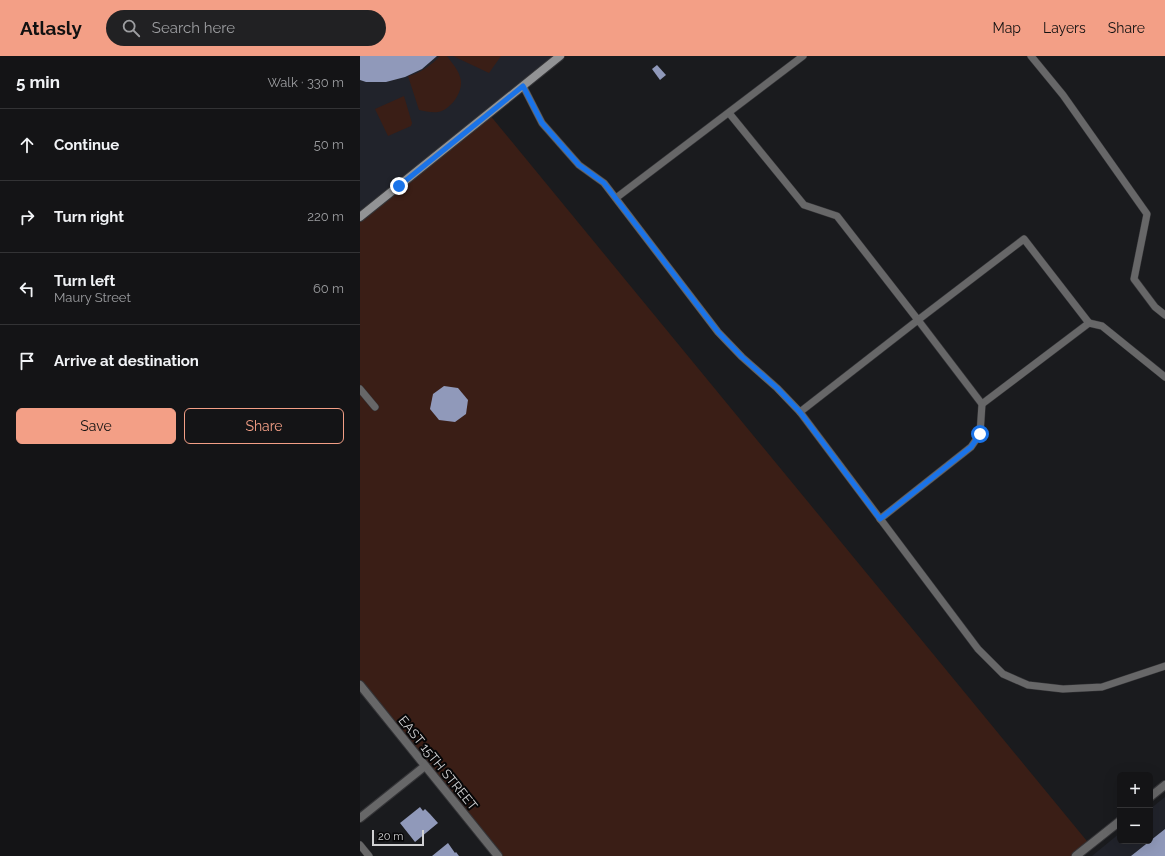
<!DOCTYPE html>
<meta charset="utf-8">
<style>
body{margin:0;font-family:Raleway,sans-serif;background:#212123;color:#f1f3f6}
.controls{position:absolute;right:12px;bottom:12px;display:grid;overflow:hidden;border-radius:6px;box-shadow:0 4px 16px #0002}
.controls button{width:36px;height:36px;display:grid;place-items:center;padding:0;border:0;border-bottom:1px solid #333335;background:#141416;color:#f1f3f6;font:20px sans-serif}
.scale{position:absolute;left:12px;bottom:10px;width:52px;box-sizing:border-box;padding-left:4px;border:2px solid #d1d1d3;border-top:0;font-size:11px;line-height:14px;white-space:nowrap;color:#d1d1d3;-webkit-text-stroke:3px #060607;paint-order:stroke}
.stop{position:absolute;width:12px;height:12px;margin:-9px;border:3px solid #1a73e8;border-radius:50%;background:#fff}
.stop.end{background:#1a73e8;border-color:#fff;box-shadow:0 1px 4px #0008}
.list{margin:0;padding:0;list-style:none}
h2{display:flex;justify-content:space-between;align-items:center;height:52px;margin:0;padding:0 16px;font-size:17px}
h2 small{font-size:13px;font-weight:400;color:#9d9ea1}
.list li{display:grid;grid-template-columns:26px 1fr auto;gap:12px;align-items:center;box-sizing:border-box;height:72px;padding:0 16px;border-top:1px solid #333335}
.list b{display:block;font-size:15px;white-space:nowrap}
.list p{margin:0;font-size:13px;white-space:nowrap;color:#9d9ea1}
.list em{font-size:13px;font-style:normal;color:#9d9ea1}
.actions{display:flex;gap:8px;padding:12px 16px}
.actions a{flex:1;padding:9px 0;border:1px solid #f39f86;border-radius:6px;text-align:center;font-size:14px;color:#f39f86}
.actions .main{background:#f39f86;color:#111}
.icon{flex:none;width:22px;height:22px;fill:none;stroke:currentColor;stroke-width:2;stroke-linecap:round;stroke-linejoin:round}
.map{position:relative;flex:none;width:805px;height:800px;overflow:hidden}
header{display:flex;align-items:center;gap:24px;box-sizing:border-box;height:56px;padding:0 20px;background:#f39f86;color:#111}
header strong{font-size:19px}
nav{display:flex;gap:22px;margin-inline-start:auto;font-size:14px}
.search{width:280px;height:36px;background:#212123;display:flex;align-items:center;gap:10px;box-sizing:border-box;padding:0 14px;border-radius:22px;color:#9d9ea1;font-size:15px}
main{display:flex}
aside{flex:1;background:#141416}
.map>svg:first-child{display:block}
.built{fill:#21232b}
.green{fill:#3a1e16}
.building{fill:#9099ba}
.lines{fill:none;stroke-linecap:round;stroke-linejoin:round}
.lane-casing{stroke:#343437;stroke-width:8}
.street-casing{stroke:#343437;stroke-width:10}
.secondary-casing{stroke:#343437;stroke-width:10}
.lane{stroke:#676768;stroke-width:7}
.street{stroke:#676768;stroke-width:8}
.secondary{stroke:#929395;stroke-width:8}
.route{stroke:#1a73e8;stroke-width:5}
.labels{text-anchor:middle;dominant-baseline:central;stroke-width:4;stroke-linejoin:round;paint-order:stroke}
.street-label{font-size:13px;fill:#d1d1d3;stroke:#060607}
</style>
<header>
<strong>Atlasly</strong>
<div class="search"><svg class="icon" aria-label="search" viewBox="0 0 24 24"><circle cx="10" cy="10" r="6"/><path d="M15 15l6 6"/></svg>Search here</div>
<nav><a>Map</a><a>Layers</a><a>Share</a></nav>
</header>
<main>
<aside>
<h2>5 min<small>Walk · 330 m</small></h2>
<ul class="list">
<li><svg class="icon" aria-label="ahead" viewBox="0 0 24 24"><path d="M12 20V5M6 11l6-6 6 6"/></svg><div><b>Continue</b></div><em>50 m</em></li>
<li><svg class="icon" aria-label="right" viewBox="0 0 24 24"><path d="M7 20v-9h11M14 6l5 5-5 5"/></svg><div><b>Turn right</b></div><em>220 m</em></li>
<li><svg class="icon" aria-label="left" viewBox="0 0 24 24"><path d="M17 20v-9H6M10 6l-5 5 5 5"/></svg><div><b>Turn left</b><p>Maury Street</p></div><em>60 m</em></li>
<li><svg class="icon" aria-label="arrive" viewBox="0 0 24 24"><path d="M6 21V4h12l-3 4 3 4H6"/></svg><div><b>Arrive at destination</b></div></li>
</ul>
<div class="actions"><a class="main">Save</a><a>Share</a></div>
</aside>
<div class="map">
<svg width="805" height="800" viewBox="0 0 805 800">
<rect width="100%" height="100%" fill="#1a1b1e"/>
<g class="built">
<polygon points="0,0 201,0 0,161"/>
<polygon points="805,741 805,800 732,800 760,777 760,785 790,785 790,753"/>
</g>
<g class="green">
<path d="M 80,0 L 87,0 C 91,6 98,13 100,21 C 105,34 91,54 78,56 C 72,57 65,55 59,54 L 48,20 C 59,18 73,8 80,0 Z"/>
<polygon points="93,0 141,0 129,17"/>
<polygon points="44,40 52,67 51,70 28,80 15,53"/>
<polygon points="129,58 731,790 718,800 139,800 0,628 0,161"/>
</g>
<g class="building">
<polygon points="0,0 77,0 62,13 45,21 26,26 6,26 0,24"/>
<polygon points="297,9 306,19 300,24 292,13"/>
<polygon points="84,330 98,332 108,344 106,358 95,366 79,364 70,353 73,338"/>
<polygon points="60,751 63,755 65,753 70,758 78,767 55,786 40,767"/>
<polygon points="805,773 805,800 771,800"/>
<polygon points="88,787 95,797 96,796 99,800 72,800"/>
</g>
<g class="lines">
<defs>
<g id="lane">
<polyline points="671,0 703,39 787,158 774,223 795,251 805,259"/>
<polyline points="163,30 182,67 219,109 244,127 358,276 382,301 417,332 440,356 618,593 643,618 668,629 703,633 742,631 805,610"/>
<polyline points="369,57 444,149 477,160 558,264 664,183 729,267 622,348"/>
<polyline points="256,142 443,0"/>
<polyline points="729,267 742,270 805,321"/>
<polyline points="0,333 15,351"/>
<polyline points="440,356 558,264 622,348 620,378 611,391 520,463"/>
<polyline points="0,789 9,800"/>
</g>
<g id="street">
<polyline points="0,629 138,800"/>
<polyline points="790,741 805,729"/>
<polyline points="0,762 65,710"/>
<polyline points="716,800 760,765"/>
</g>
<polyline id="secondary" points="0,161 200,0"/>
</defs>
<use href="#lane" class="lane-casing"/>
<use href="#street" class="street-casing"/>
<use href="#secondary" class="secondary-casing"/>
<use href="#lane" class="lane"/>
<use href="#street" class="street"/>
<use href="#secondary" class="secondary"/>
</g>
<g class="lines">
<polyline class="route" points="39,130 163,30 182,67 219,109 244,127 358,276 382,301 417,332 440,356 520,463 611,391 620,378"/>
</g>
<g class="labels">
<g class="street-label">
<text transform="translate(78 707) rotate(51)">EAST 15TH STREET</text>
</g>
</g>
</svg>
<div class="controls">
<button>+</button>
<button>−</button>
</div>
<div class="scale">20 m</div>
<div class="stop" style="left:620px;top:378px"></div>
<div class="stop end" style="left:39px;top:130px"></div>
</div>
</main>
